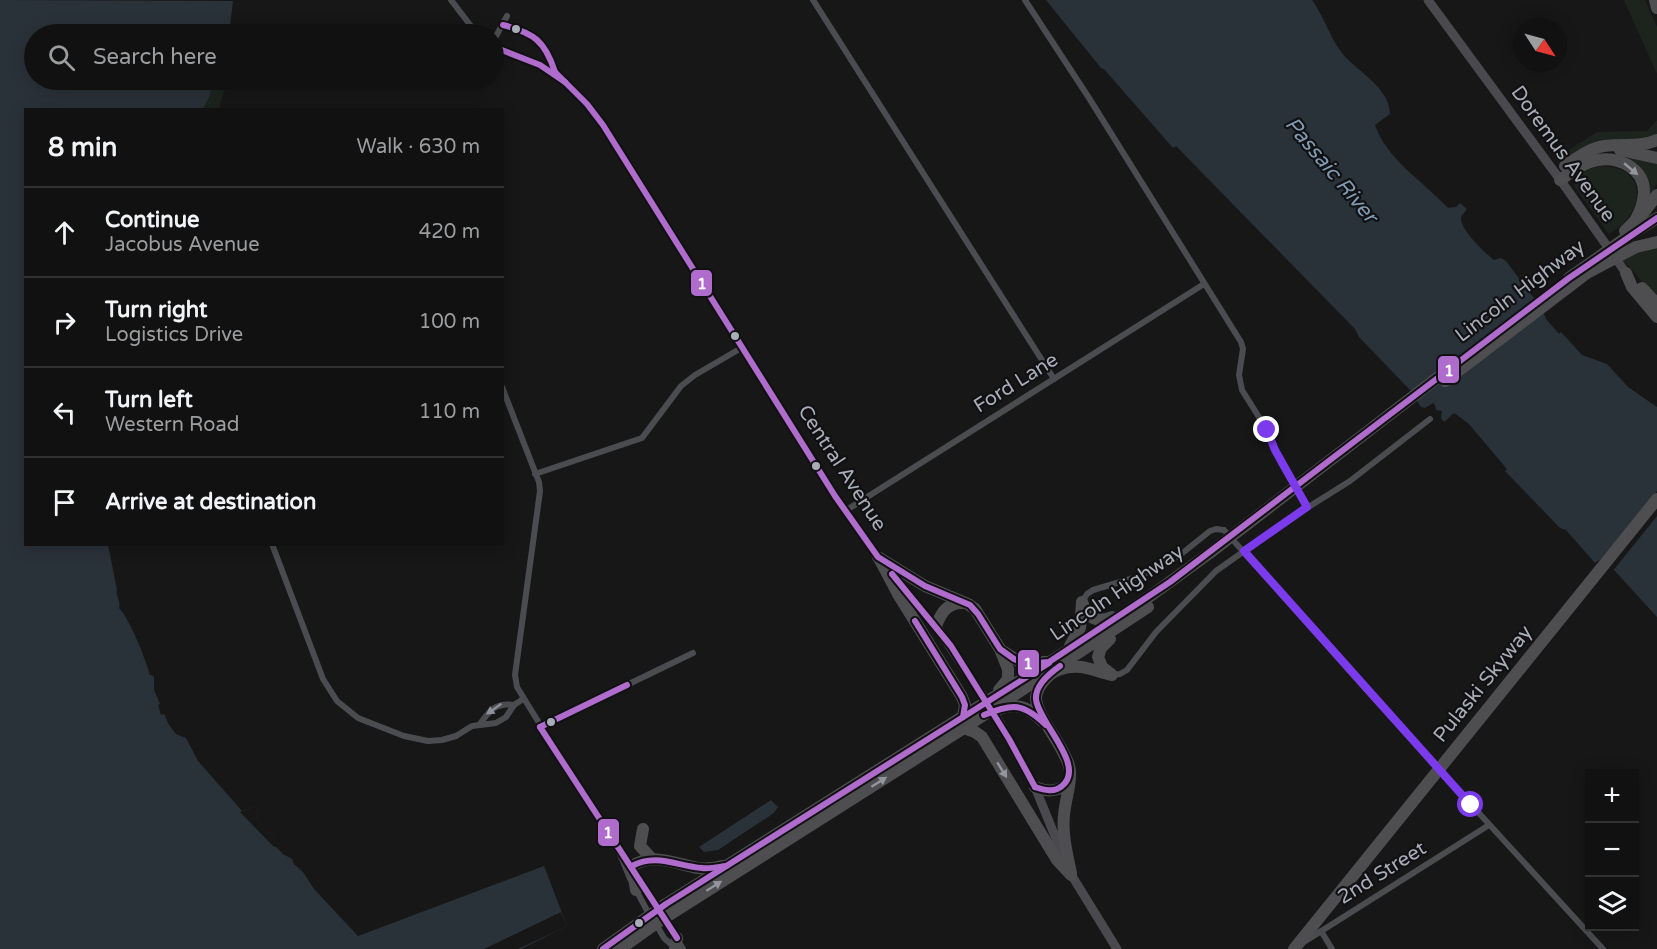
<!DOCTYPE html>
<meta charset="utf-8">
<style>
body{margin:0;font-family:"Varela Round",sans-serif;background:#1e1f1f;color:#f1f3f6}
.controls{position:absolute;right:18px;bottom:18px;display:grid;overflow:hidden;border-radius:0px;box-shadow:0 3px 15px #0003}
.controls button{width:54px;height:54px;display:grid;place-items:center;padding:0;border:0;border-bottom:2px solid #303131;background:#111;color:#f1f3f6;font:30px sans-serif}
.compass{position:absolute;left:1513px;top:18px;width:54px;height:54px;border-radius:50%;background:#111;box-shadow:0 3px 15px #0003;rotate:126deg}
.stop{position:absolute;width:18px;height:18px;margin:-14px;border:4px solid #7c3aed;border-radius:50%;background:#fff}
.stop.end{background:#7c3aed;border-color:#fff;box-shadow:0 2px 6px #0008}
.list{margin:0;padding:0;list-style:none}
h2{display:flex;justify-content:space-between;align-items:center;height:78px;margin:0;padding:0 24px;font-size:26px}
h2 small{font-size:20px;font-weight:400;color:#9c9d9f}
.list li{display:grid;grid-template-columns:39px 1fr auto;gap:18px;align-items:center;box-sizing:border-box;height:90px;padding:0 24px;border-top:2px solid #303131}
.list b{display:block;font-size:22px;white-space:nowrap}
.list p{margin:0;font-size:20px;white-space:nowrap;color:#9c9d9f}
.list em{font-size:20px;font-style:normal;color:#9c9d9f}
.icon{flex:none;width:33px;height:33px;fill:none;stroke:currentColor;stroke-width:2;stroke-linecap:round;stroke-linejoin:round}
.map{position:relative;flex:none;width:1657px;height:949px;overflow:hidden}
.search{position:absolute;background:#111;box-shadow:0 3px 15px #0003;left:24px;top:24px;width:480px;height:66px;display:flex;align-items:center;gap:15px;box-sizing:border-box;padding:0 21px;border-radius:33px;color:#9c9d9f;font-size:22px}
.panel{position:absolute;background:#111;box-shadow:0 3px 15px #0003;left:24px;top:108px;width:480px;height:438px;border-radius:0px}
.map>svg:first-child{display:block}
.green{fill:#1d241e}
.water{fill:#2a3239}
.pier{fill:#171717}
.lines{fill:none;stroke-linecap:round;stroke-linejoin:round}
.street{stroke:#4b4c50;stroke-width:6}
.secondary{stroke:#4a4a4e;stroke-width:9}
.highway{stroke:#4e4e51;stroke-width:12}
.secondary-bridge{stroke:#4a4a4e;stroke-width:9}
.highway-bridge{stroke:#4e4e51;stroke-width:12}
.bus-1-casing{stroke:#111113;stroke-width:10}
.bus-1{stroke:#b06ccc;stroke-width:6}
.oneway{fill:#92959e}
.oneway2{fill:#8c9099}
.route{stroke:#7c3aed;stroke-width:8}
.bus-dot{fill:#a8adb8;stroke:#111113;stroke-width:2}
.labels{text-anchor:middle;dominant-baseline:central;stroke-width:4.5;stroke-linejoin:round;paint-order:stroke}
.street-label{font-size:20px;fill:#a8adb8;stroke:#111113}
.water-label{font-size:21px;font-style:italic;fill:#7f9bb3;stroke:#111113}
.line-badge{stroke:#111113;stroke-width:2}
.badge-label{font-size:16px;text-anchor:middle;font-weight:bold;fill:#fff}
</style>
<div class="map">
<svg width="1657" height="949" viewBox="0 0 1657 949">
<rect width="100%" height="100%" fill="#171717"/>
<g class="green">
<polygon points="1624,0 1645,0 1657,27 1657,74"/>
<polygon points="213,80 227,80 219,109 203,110 209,98"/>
<polygon points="1657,120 1657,135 1641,141 1602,140 1561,162 1555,159 1597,132 1647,131"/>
<path d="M 1610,153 L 1657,163 L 1657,184 L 1647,200 C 1643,170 1642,160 1609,155 Z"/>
<path d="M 1599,166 C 1650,166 1646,214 1609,234 L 1574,186 C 1575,173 1587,170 1599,166 Z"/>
<polygon points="1657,247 1657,298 1623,260 1645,248"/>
</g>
<g class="water">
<path d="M 0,0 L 233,1 L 229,34 L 34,34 L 34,80 L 213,80 L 209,98 L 203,109 L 26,110 L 26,544 L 108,545 L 117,590 C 115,595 121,601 119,608 C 130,620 145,657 150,675 L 154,676 L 154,690 L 160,704 L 158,705 L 161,715 L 164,714 L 169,725 L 176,734 L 186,738 L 198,761 L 242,811 L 256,806 L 259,811 L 256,817 L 279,843 L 275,846 L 283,854 L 292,859 L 294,864 L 303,872 L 314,889 L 358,936 L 544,866 L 567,926 L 521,949 L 0,949 Z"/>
<path d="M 1046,0 L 1312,0 C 1323,15 1329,34 1339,49 C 1354,71 1389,85 1390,114 L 1375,125 C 1387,160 1424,182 1448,208 L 1456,207 L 1460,203 L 1467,209 C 1465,212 1462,215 1461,217 C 1459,229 1486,254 1494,260 L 1501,258 L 1506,261 L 1542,309 L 1546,319 L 1559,334 L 1561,332 L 1582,355 L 1607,364 L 1628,387 L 1657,407 L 1657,617 L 1615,571 L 1601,559 L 1595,563 L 1566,530 L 1560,528 L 1505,471 L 1507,469 L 1468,423 L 1454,413 L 1444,422 L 1441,418 L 1442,411 L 1436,410 L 1435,405 L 1433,403 L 1425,408 L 1421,407 L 1411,391 L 1359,337 L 1355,329 L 1176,146 L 1173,148 L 1104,69 L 1101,68 Z"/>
<polygon points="771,800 778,807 774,813 718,850 704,852 699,847"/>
</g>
<g class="pier">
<polygon points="1657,491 1657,516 1612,572 1600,562 1595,566"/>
<polygon points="256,806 259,811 256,817 279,843 274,847 240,812"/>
<polygon points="561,912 567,926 518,949 484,949"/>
</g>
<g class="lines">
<g class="street">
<polyline points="451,0 477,34"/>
<polyline points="813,0 1054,379"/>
<polyline points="1025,0 1089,98 1241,342 1243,349 1239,375 1242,390 1267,430 1281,463 1307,507"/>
<polyline points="494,40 507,16"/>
<path d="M 494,47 C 514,54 537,60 555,72 C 574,86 589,106 603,125 L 835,496 L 878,557"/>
<polyline points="502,387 539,482 540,491 515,675 517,687 574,780 659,909"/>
<polyline points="535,474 642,438 681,386 695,375 743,347"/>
<polyline points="845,511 1204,284"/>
<polyline points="272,544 323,679 337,701 358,718 404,736 428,741 442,740 456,736 472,726 496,723 506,717 514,705 523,699"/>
<polyline points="894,576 936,626"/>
<polyline points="1082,602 1087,594 1093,590 1137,577 1159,568 1180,555 1210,531 1216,529 1224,530 1372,696 1603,949"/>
<polyline points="1112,675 1120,674 1127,670 1156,632 1216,571 1291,518 1350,481 1430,419"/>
<path d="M 480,724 C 489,711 496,702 514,705"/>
<polyline points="540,727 693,653"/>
<polyline points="618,849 630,879"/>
<polyline points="635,888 650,916"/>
<polyline points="664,917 683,949"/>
<polyline points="656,924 664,938 676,949"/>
<polyline points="1321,931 1332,949"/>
<polyline points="1304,942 1489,825"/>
</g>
<g class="secondary">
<polyline points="1428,0 1564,185 1626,273"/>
<polyline points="936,626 981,693"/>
<polyline points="1000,723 1035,787 1063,856"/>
<polyline points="1069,871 1117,949"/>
</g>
<g class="highway">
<polyline points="1655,0 1657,8"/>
<polyline points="1620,150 1657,158"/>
<path d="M 1565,166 C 1577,158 1590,148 1604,146 C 1622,143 1640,148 1657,140"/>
<path d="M 1560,180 C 1572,172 1582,163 1597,160 C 1618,156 1644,168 1644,192 C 1644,204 1639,213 1634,223"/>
<polyline points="1625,231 1644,212 1657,195"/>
<polyline points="1630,235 1657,218"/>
<polyline points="1636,247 1657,242"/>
<polyline points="1626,273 1632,287 1657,317"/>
<polyline points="1642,288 1657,304"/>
<polyline points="1445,381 1587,273"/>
<polyline points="878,557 925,586 968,604 975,609 1000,649 1008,669 1008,679 999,690"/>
<polyline points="879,558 898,594 962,697 965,705 963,717"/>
<path d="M 1082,602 C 1088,619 1096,623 1112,617"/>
<path d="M 936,626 C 941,613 947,603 962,603"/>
<polyline points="1110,639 1101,648 1098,657 1102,667 1111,674"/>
<polyline points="1070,646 1080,628 1082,603"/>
<polyline points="1001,650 1020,662 1048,662"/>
<path d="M 999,709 C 1018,702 1029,708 1042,721"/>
<polyline points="964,728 975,732 982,737 1057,860 1071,875"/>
<path d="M 1070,776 C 1070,789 1065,801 1064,815 C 1062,834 1067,854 1071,873"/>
<path d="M 1035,787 C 1042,790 1050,792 1058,789 C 1095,774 1035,723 1036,697 C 1037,691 1040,685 1044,681 C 1053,669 1066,666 1081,667 C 1091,668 1101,673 1112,675"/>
<polyline points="643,829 640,846 652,859"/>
<path d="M 636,890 L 632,866 C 652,852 676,864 698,868 C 706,869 714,868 722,866"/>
<polyline points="603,949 666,904 1092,635 1149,597 1211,552"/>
<polyline points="620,949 655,924 964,728 1148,607"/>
<polyline points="675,949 677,938"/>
</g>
<polyline class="secondary-bridge" points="981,693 1000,723"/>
<g class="highway-bridge">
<polyline points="1587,273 1636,247"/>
<polyline points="1569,278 1630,235"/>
<polyline points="1211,552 1441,375"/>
<polyline points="1294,949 1657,499"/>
</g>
<defs>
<g id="bus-1">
<path d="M 503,25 C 534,33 545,41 555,72"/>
<polyline points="494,47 540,65 565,82"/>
<polyline points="555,72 587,104 603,125 835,496 878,557 925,586 970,605 978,614 1000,649 1014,659 1025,664 1049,662 1170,582 1569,278 1657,218"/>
<polyline points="892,574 951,646 1009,739 1035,787"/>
<polyline points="915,621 962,697 965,705 963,717"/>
<path d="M 984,715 C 1013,703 1023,703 1046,725"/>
<polyline points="540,727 677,938"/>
<polyline points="540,727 627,685"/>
<path d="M 1035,787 C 1044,790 1054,793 1062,786 C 1087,766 1038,722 1036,699 C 1035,685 1050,673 1060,666"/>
<path d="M 632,866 C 656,853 677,866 702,868 C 710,869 718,867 726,866"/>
<polyline points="603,949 666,904 1049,663"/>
</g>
</defs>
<use href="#bus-1" class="bus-1-casing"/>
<use href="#bus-1" class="bus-1"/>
</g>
<defs><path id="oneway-solid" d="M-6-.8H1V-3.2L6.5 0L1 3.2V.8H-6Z" transform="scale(1.5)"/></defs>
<g class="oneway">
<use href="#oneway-solid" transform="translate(1631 169) rotate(40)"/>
<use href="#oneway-solid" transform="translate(1002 770) rotate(58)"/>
<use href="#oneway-solid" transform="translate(879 782) rotate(-32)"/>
<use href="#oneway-solid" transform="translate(714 886) rotate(-32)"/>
</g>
<use class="oneway2" href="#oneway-solid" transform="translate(494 709) rotate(145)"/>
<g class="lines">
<polyline class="route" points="1267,430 1275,450 1307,507 1244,551 1471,805"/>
</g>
<g class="bus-dot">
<circle cx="516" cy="29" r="5"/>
<circle cx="735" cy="336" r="5"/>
<circle cx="816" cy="466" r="5"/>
<circle cx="551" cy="722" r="5"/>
<circle cx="639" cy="923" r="5"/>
</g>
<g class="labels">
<g class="street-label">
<text transform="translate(1563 154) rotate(54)">Doremus Avenue</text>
<text transform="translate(1520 291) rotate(-37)">Lincoln Highway</text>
<text transform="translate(1016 383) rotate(-32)">Ford Lane</text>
<text transform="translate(842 468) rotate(57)">Central Avenue</text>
<text transform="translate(1117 593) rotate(-34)">Lincoln Highway</text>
<text transform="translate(1483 684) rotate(-51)">Pulaski Skyway</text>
<text transform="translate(1382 873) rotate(-32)">2nd Street</text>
</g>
<g class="water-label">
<text transform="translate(1331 170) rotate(50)">Passaic River</text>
</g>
</g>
<g class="line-badge">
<rect x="690" y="269" width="23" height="28" rx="6" fill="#b06ccc"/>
<rect x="1437" y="355" width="23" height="29" rx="6" fill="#b06ccc"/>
<rect x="1017" y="649" width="23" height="29" rx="6" fill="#b06ccc"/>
<rect x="597" y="818" width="23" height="29" rx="6" fill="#b06ccc"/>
</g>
<g class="badge-label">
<text x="702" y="289">1</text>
<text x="1449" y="376">1</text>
<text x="1028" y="669">1</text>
<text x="608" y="838">1</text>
</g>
</svg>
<div class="controls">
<button>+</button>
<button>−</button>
<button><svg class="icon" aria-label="layers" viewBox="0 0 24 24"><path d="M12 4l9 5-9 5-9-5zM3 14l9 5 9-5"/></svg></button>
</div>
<svg class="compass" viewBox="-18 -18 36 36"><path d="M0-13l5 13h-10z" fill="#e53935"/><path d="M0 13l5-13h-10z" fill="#9c9d9f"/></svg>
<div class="stop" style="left:1471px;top:805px"></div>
<div class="stop end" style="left:1267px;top:430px"></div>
<div class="search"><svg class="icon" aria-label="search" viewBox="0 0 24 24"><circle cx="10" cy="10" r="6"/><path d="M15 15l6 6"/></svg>Search here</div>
<section class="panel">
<h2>8 min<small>Walk · 630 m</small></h2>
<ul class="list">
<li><svg class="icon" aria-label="ahead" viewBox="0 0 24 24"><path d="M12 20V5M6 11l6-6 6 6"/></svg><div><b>Continue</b><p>Jacobus Avenue</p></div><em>420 m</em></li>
<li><svg class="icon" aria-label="right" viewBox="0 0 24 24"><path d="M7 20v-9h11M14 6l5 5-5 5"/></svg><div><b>Turn right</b><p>Logistics Drive</p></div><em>100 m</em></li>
<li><svg class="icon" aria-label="left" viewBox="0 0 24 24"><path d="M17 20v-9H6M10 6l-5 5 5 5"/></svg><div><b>Turn left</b><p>Western Road</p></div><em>110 m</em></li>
<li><svg class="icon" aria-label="arrive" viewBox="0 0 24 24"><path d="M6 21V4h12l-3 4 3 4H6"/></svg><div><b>Arrive at destination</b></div></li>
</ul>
</section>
</div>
